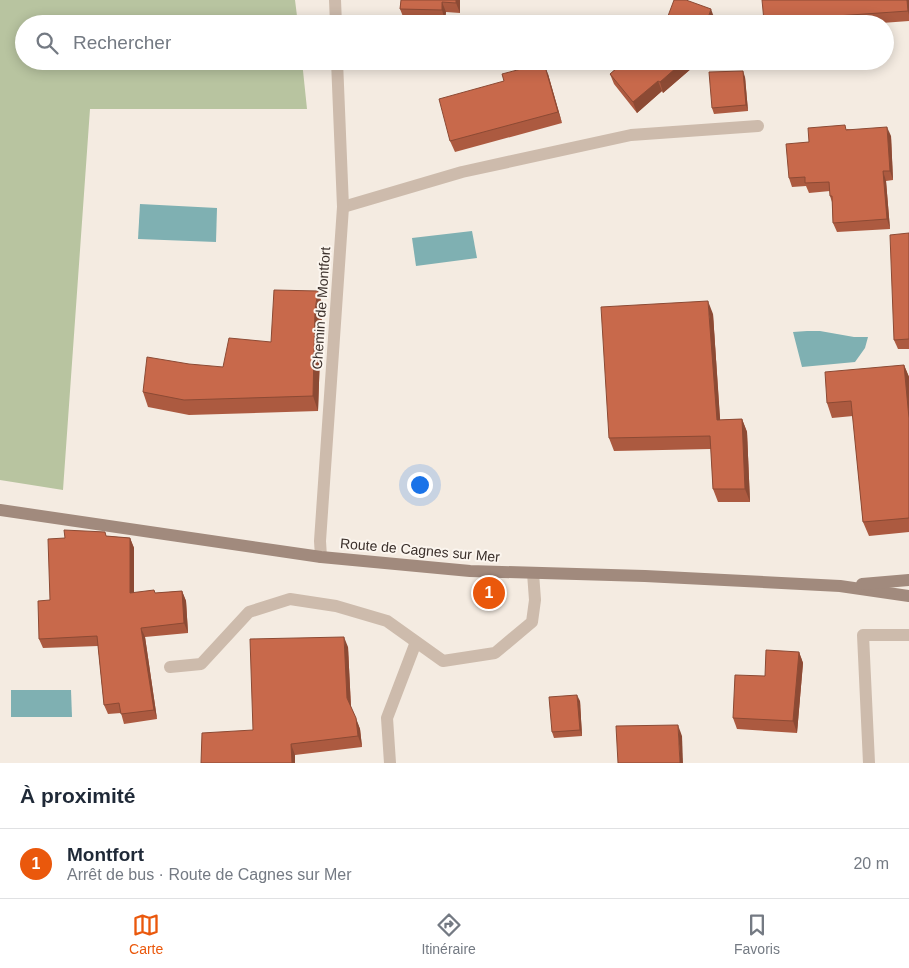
<!DOCTYPE html>
<html lang="fr">
<meta charset="utf-8">
<style>
body{margin:0;font-family:Arial,sans-serif;background:#f2f2f3;color:#1f2937}
.you{position:absolute;left:419px;top:484px;width:18px;height:18px;margin:-12px;border:4px solid #fff;border-radius:50%;background:#1a73e8;box-shadow:0 0 0 8px #1a73e833}
.badge{display:grid;place-items:center;width:32px;height:32px;border-radius:50%;background:#ea580c;color:#fff;font-size:16px;font-weight:700}
.pin{position:absolute;translate:-50% -50%;border:2px solid #fff;box-shadow:0 1px 5px #0006}
.list{margin:0;padding:0;list-style:none}
h2{display:flex;justify-content:space-between;align-items:center;height:65px;margin:0;padding:0 20px;font-size:21px}
h2 small{font-size:16px;font-weight:400;color:#747a83}
.list li{display:grid;grid-template-columns:32px 1fr auto;gap:15px;align-items:center;box-sizing:border-box;height:70px;padding:0 20px;border-top:1px solid #e0e1e3}
.list b{display:block;font-size:19px;white-space:nowrap}
.list p{margin:0;font-size:16px;white-space:nowrap;color:#747a83}
.list em{font-size:16px;font-style:normal;color:#747a83}
.icon{flex:none;width:28px;height:28px;fill:none;stroke:currentColor;stroke-width:2;stroke-linecap:round;stroke-linejoin:round}
.map{position:relative;flex:none;width:909px;height:763px;overflow:hidden}
.search{position:absolute;background:#fff;box-shadow:0 2px 12px #0003;left:15px;right:15px;top:15px;height:55px;display:flex;align-items:center;gap:12px;box-sizing:border-box;padding:0 18px;border-radius:28px;color:#747a83;font-size:19px}
.sheet{height:135px;background:#fff}
nav{display:flex;justify-content:space-around;align-items:center;box-sizing:border-box;height:70px;border-top:1px solid #e0e1e3;background:#fff;font-size:14px;color:#747a83}
nav a{display:grid;justify-items:center;gap:2px}
nav .on{color:#ea580c}
.map>svg:first-child{display:block}
.green{fill:#b8c4a0}
.water{fill:#7fb0b2}
.lines{fill:none;stroke-linecap:round;stroke-linejoin:round}
.lane{stroke:#cdbbac;stroke-width:12}
.street{stroke:#cdbbac;stroke-width:12}
.secondary{stroke:#a18a7d;stroke-width:12}
.wall{fill:#ac5a40}
.shaded-wall{fill:#8c4a34}
.building{fill:#c8694b;stroke:#8c4a34}
.labels{text-anchor:middle;dominant-baseline:central;stroke-width:4;stroke-linejoin:round;paint-order:stroke}
.street-label{font-size:14px;fill:#3b302b;stroke:#fbf5ee}
</style>
<div class="map">
<svg width="909" height="763" viewBox="0 0 909 763">
<rect width="100%" height="100%" fill="#f4ebe1"/>
<polygon class="green" points="0,0 295,0 298,24 24,24 24,61 302,61 307,109 90,109 63,490 0,480"/>
<g class="water">
<polygon points="140,204 217,208 216,242 138,239"/>
<polygon points="472,231 477,258 416,266 412,238"/>
<polygon points="807,331 820,331 854,337 868,337 865,348 855,362 802,367 793,332"/>
<polygon points="11,690 71,690 72,717 11,717"/>
</g>
<g class="lines">
<g class="lane">
<polyline points="343,207 462,172 631,135 758,126"/>
<polyline points="170,667 201,664 249,612 290,599 336,606 387,621 443,661 495,653 532,622 535,600 533,573"/>
<polyline points="390,763 387,718 416,642"/>
</g>
<g class="street">
<polyline points="335,0 336,24"/>
<polyline points="321,557 320,541 343,207 337,61"/>
<polyline points="869,763 863,635 909,635"/>
</g>
<g class="secondary">
<polyline points="0,510 321,557 470,571 645,576 840,586 909,596"/>
<polyline points="862,584 909,580"/>
</g>
</g>
<g class="wall">
<polygon points="401,0 460,0 460,13 446,12 445,20 404,19 400,9"/>
<polygon points="909,0 909,21 868,24 765,24 764,21"/>
<polygon points="625,61 700,61 663,93 662,91 637,113 614,84 610,74"/>
<polygon points="548,74 562,123 455,152 450,141"/>
<polygon points="745,77 748,111 714,114 712,108"/>
<polygon points="847,129 891,136 893,180 886,181 890,229 837,232 833,223 832,202 830,196 830,191 809,193 806,186 792,187 789,178"/>
<polygon points="909,233 909,349 898,349 894,340"/>
<polygon points="323,306 321,326 318,411 189,415 148,407 143,392 223,367 271,342"/>
<polygon points="713,314 720,420 742,419 747,432 750,502 718,502 713,489 711,449 614,451 609,438"/>
<polygon points="904,365 909,377 909,532 869,536 863,522 853,416 832,418 827,403"/>
<polygon points="107,536 130,538 134,548 134,593 155,593 182,591 186,601 188,633 145,637 157,719 124,724 121,713 108,714 104,705 98,646 43,648 39,639 50,600 65,538"/>
<polygon points="348,647 351,707 360,729 362,747 295,755 295,763 201,763 253,730"/>
<polygon points="799,652 803,663 797,733 737,729 733,718 765,676"/>
<polygon points="580,701 582,736 554,738 552,732"/>
</g>
<g class="shaded-wall">
<polygon points="456,0 460,0 460,13 456,3"/>
<polygon points="907,0 909,0 909,15 908,11"/>
<polygon points="442,2 446,12 445,20 442,10"/>
<polygon points="711,9 715,20 714,24 706,24"/>
<polygon points="684,61 700,61 663,93 660,82"/>
<polygon points="544,63 548,74 562,123 558,112"/>
<polygon points="743,71 745,77 748,111 746,105"/>
<polygon points="658,81 662,91 637,113 633,102"/>
<polygon points="887,127 891,136 893,180 890,171"/>
<polygon points="883,171 886,181 890,229 887,219"/>
<polygon points="318,291 323,306 321,326 318,411 313,396 315,310"/>
<polygon points="708,301 713,314 721,433 717,420"/>
<polygon points="904,365 909,377 909,418"/>
<polygon points="742,419 747,432 750,502 745,489"/>
<polygon points="130,538 134,548 134,603 130,593"/>
<polygon points="182,591 186,601 188,633 184,623"/>
<polygon points="141,628 145,637 157,719 154,710"/>
<polygon points="344,637 348,647 351,709 347,698"/>
<polygon points="799,652 803,663 797,733 793,721"/>
<polygon points="577,695 580,701 582,736 580,730"/>
<polygon points="356,718 360,729 362,747 358,736"/>
<polygon points="678,725 682,736 683,763 680,763"/>
<polygon points="291,744 295,755 295,763 292,763"/>
</g>
<g class="building">
<polygon points="401,0 456,0 456,3 442,2 442,10 400,9"/>
<polygon points="674,0 686,0 711,9 706,24 659,24 668,16"/>
<polygon points="762,0 907,0 908,11 764,21"/>
<polygon points="625,61 684,61 660,82 658,81 633,102 610,74"/>
<polygon points="544,63 558,112 450,141 439,99 504,81 502,74"/>
<polygon points="743,71 746,105 712,108 709,72"/>
<polygon points="845,125 846,130 887,127 890,171 883,171 887,219 833,223 832,196 830,196 829,182 805,183 805,177 789,178 786,144 809,142 808,128"/>
<polygon points="909,233 909,339 894,340 890,235"/>
<polygon points="274,290 318,291 315,310 313,396 184,400 143,392 147,357 189,364 223,367 229,338 271,342"/>
<polygon points="708,301 717,420 742,419 745,489 713,489 710,436 609,438 601,307"/>
<polygon points="904,365 909,418 909,518 863,522 851,401 827,403 825,372"/>
<polygon points="64,530 105,532 106,536 130,538 130,593 154,590 155,593 182,591 184,623 141,628 154,710 121,714 119,703 104,705 97,636 39,639 38,601 50,600 48,539 65,538"/>
<polygon points="344,637 347,698 356,718 358,736 291,744 292,763 201,763 202,733 253,730 250,639"/>
<polygon points="766,650 799,652 793,721 733,718 735,675 765,676"/>
<polygon points="577,695 580,730 552,732 549,697"/>
<polygon points="678,725 680,763 618,763 616,726"/>
</g>
<g class="labels">
<g class="street-label">
<text transform="translate(321 308) rotate(-86)">Chemin de Montfort</text>
<text transform="translate(420 550) rotate(5)">Route de Cagnes sur Mer</text>
</g>
</g>
</svg>
<div class="you"></div>
<div class="pin badge" style="left:489px;top:593px">1</div>
<div class="search"><svg class="icon" aria-label="search" viewBox="0 0 24 24"><circle cx="10" cy="10" r="6"/><path d="M15 15l6 6"/></svg>Rechercher</div>
</div>
<section class="sheet">
<h2>À proximité<small></small></h2>
<ul class="list">
<li><span class="badge">1</span><div><b>Montfort</b><p>Arrêt de bus · Route de Cagnes sur Mer</p></div><em>20 m</em></li>
</ul>
</section>
<nav>
<a class="on"><svg class="icon" aria-label="map" viewBox="0 0 24 24"><path d="M3 6l6-2 6 2 6-2v14l-6 2-6-2-6 2zM9 4v14M15 6v14"/></svg>Carte</a>
<a><svg class="icon" aria-label="directions" viewBox="0 0 24 24"><path d="M12 3l9 9-9 9-9-9zM9 14v-3h6M13 9l2 2-2 2"/></svg>Itinéraire</a>
<a><svg class="icon" aria-label="saved" viewBox="0 0 24 24"><path d="M7 4h10v16l-5-4-5 4z"/></svg>Favoris</a>
</nav>
